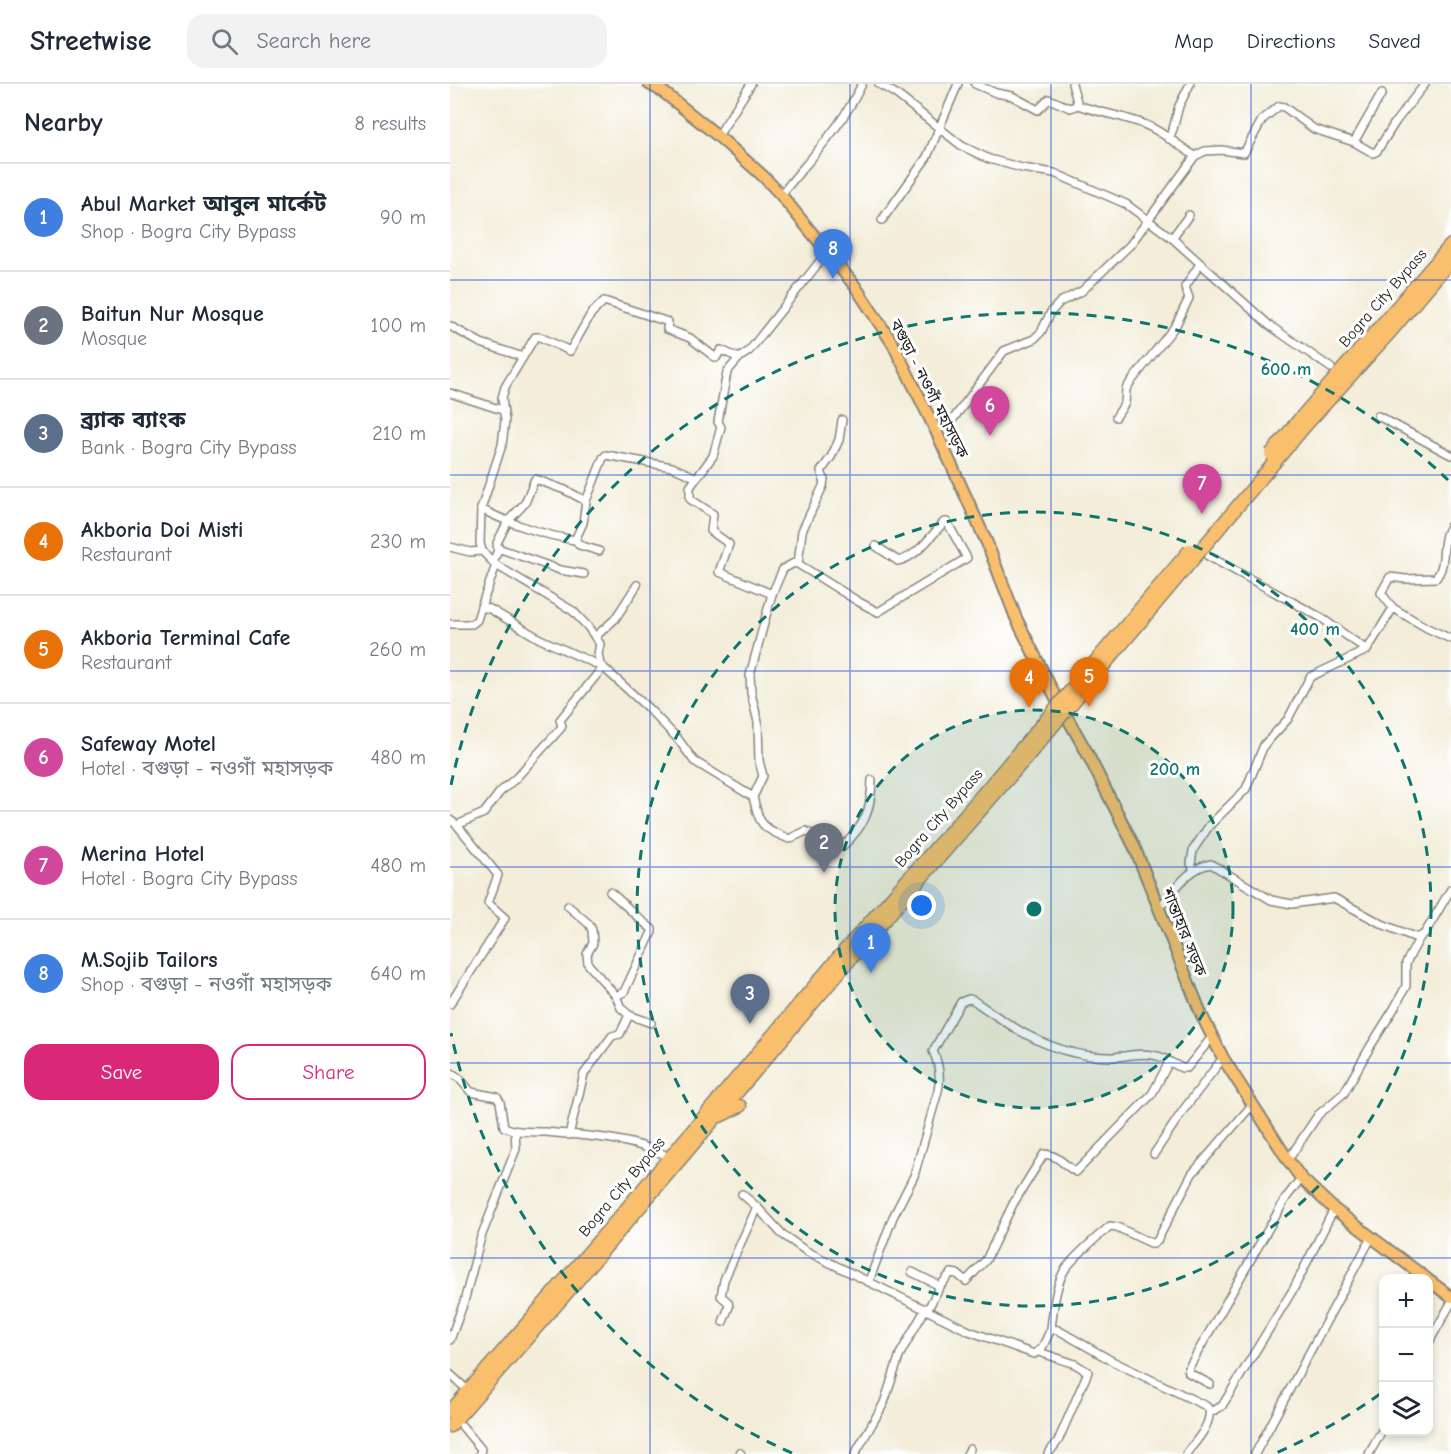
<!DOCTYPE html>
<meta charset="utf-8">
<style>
body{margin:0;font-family:"Comic Neue","Noto Sans Bengali",sans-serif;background:#f2f2f3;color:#1f2937}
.controls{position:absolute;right:18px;bottom:18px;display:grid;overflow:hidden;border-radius:12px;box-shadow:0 3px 9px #0003}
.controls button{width:54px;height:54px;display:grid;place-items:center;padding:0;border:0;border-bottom:2px solid #e0e1e3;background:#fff;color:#1f2937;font:30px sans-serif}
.you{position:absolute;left:472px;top:822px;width:21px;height:21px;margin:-15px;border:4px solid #fff;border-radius:50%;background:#1a73e8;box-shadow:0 0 0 9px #1a73e833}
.badge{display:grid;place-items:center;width:39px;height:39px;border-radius:50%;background:#db2777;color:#fff;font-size:20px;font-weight:700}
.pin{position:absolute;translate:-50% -50px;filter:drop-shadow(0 2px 3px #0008)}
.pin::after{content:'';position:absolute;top:32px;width:21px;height:18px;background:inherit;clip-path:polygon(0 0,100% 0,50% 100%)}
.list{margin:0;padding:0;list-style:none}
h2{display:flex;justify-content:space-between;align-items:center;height:78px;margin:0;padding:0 24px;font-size:26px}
h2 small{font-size:20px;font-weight:400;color:#747a83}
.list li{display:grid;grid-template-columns:39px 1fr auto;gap:18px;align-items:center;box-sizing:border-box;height:108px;padding:0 24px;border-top:2px solid #e0e1e3}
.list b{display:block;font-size:22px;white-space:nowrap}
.list p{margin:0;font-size:20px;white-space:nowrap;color:#747a83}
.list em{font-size:20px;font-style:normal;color:#747a83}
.actions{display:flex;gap:12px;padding:18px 24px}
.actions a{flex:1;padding:14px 0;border:2px solid #db2777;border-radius:18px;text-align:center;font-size:21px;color:#db2777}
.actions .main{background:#db2777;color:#fff}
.icon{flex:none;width:33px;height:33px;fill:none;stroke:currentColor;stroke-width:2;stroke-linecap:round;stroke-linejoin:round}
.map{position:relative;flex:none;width:1001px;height:1370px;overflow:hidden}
header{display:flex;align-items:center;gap:36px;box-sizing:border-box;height:84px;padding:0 30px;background:#fff;border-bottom:2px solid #e0e1e3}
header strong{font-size:28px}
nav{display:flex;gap:33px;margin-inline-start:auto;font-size:21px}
.search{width:420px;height:54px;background:#f2f2f3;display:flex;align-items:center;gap:15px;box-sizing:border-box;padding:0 21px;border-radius:18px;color:#747a83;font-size:22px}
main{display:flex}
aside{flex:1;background:#fff}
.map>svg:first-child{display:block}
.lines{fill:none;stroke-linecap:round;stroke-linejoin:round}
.street-casing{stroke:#88847a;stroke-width:10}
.primary-casing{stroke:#88847a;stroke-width:14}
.highway-casing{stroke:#88847a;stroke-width:15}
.street{stroke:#fff;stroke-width:7}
.primary{stroke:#f9bf6d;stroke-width:10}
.highway{stroke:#f9bf6d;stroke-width:12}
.highway-bridge-casing{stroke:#88847a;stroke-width:15;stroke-linecap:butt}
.highway-bridge{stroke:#f9bf6d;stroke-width:12}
.grid{fill:none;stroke:#1d4ed8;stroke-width:1.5;stroke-opacity:0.55}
.ring{fill:none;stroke:#0f766e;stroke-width:3;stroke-dasharray:10 8}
.labels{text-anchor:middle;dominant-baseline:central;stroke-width:6;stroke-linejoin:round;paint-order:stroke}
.street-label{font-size:16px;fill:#1c1c1c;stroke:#fff}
.centre{fill:#0f766e;stroke:#fff;stroke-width:3}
.ring-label{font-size:18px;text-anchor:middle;font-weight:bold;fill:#0f766e;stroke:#fff;stroke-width:6;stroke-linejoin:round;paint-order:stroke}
</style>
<header>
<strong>Streetwise</strong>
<div class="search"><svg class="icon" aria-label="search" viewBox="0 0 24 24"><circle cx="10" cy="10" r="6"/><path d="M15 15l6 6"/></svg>Search here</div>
<nav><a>Map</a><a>Directions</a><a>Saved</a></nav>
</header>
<main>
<aside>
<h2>Nearby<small>8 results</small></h2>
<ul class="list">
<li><span class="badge" style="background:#3f7fe0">1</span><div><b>Abul Market আবুল মার্কেট</b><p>Shop · Bogra City Bypass</p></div><em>90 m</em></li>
<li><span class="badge" style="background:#6b7280">2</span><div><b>Baitun Nur Mosque</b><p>Mosque</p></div><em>100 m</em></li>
<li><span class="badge" style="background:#5c6f8a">3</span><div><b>ব্র্যাক ব্যাংক</b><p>Bank · Bogra City Bypass</p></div><em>210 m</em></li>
<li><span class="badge" style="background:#e8710a">4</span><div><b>Akboria Doi Misti</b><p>Restaurant</p></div><em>230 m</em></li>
<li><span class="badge" style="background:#e8710a">5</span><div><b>Akboria Terminal Cafe</b><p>Restaurant</p></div><em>260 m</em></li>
<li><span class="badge" style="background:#d1479c">6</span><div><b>Safeway Motel</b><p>Hotel · বগুড়া - নওগাঁ মহাসড়ক</p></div><em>480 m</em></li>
<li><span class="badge" style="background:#d1479c">7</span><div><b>Merina Hotel</b><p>Hotel · Bogra City Bypass</p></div><em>480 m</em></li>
<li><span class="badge" style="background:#3f7fe0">8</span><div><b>M.Sojib Tailors</b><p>Shop · বগুড়া - নওগাঁ মহাসড়ক</p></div><em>640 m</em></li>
</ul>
<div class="actions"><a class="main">Save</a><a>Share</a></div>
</aside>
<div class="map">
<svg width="1001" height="1370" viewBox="0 0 1001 1370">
<rect width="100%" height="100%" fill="#fff"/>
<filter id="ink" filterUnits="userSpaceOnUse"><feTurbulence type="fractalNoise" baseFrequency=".0167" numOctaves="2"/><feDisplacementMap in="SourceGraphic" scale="12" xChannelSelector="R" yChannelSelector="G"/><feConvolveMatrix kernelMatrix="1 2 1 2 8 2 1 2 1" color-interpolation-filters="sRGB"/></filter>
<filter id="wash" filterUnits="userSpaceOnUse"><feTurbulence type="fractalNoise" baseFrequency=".008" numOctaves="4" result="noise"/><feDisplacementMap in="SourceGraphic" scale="24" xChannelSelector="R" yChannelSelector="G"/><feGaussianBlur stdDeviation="1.35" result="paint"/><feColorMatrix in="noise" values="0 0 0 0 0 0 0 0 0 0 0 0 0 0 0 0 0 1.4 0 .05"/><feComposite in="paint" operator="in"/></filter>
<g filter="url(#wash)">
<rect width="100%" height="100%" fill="#f3edd9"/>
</g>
<g filter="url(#ink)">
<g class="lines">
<defs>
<g id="street">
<polyline points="429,0 446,10 512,62 539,75 572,84 604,89 676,120 722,154 819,241 881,284"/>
<path d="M 525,0 L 546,9 L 562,12 L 588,26 L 599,15 L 620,24 L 628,21 C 650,29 674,32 696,41 C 713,48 729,62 745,72"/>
<polyline points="622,0 628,21"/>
<polyline points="268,52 301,0"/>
<polyline points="719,55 723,45 729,22 740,0"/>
<polyline points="904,58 932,9"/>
<path d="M 331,111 C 360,74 392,43 412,0"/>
<polyline points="432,136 477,73 508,0"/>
<polyline points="722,154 739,131"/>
<polyline points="0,242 31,259 73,273"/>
<polyline points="0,309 52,326"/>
<polyline points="928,332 1001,371"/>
<polyline points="666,333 675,319 676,305 680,299 726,241 739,214 735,203 750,180"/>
<polyline points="486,347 504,334 554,267 584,255 591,248 601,228 610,218 632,207 680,161 745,72 755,67 771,66 794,69 812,36 829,22 834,23 864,45 904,58 923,69 927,67 946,37 975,0"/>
<polyline points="136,417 153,374 156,371 222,383 247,394"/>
<path d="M 31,425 C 56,438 96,452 125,456 L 133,439 L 136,417 L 115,406 L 85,395 L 75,419 L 58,437 L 47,459 L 48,466 L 43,478"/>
<polyline points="126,456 129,461 149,467"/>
<polyline points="0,463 20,468 32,467"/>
<polyline points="48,464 110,486 134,490"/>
<polyline points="758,472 870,533 917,566"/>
<polyline points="348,480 352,447 373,402 374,395 371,387 381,373 389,356 392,336"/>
<polyline points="46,481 123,527 138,543 150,560 148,570 150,581"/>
<polyline points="322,510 269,488 279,460 261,447 263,430 240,415 240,403 263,372 271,343 268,338 277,288 289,274 299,267 378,167"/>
<polyline points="31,523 46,481 32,467 30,459 31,425 52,361 55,337 52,314 55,303 85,253 90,253 120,267 141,230 154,217 218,238 217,245 240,254 266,274 271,266 289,274"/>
<polyline points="943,524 977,544 1001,555"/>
<path d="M 0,540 L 22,540 L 27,536 L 31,523 L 40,525 L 90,555 L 153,583 L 200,626 L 228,655 L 244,677 L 303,713 C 310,742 311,743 339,755 L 356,747 L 372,756 L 392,763 C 415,741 421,728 422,696"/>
<polyline points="145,553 165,535 187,501"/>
<path d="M 303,713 L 313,692 L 309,677 L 308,638 L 301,609 L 300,591 L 322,510 L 333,485 L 344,479 L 348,480 L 409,518 L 428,528 L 517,474 L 497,438 L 494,438 C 481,452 467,473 448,477 L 426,462"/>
<polyline points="0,736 7,741 48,791 38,819 55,834 0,920"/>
<polyline points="7,741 34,729 50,708 66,694 111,644 112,642 110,636 153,583"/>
<path d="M 744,786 L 741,780 L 743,766 L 759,742 L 796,705 L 814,661 L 838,635 L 860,593 L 917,566 L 943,524 L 931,509 L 940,493 L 955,495 L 986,494 C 998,480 989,456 1001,441"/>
<path d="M 160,808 C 175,820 187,834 202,845 L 202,848 L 174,908 L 166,912"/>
<polyline points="118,822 139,840 142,846 143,859 137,870 138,880 166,912 171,924 179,931 201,939"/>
<path d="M 708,825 C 723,809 738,783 761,780 L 821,816 L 842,820 L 884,814 L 932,840 L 964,853 L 970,853 L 975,849 L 1001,805"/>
<path d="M 0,988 L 9,994 L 21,1008 L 47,1013 L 50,1018 L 54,1043 C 68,1049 80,1047 95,1048 C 134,1052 177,1053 213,1070"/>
<polyline points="119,1051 134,990 162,952 170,950 179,931"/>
<polyline points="704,1070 734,1025 773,974"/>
<polyline points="838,1076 868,1031 894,1009 920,963 945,923 956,902 956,879 970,853"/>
<path d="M 292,1110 L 307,1123 L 332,1150 L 356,1167 L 519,1247 L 584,1270 L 592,1264 L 601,1245 L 608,1246 L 664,1278 L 756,1322 L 759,1325 C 762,1341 745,1358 736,1370"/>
<polyline points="462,1188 490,1202"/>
<path d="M 419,1197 L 443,1133 L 464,1092 L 488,1007 C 491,993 489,980 483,967 L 511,918 L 519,915 L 523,916 C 555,938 586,961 625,969 C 637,972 650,973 662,973 C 682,972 703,965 720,978"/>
<path d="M 478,1225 L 490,1202 L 501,1189 L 507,1190 L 516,1197 L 536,1176 L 563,1120 L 594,1070 C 607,1070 615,1082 626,1088 L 702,1010 L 718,980 L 720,978 L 732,984 L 737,984 L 762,953"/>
<polyline points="273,1238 279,1223 278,1218 271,1212 274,1196 307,1123"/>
<path d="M 601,1245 C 603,1227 605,1205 613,1189 C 619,1177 649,1151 660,1142 L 667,1143 L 703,1160 L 707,1157 L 742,1090 L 803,1020"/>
<polyline points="0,1256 14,1218 31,1153 66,1065 65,1047"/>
<polyline points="978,1260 1001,1219"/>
<polyline points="589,1268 625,1280 638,1288 608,1357 598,1370"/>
<polyline points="0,1290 13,1302"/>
<polyline points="760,1300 739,1289 738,1285 836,1114 851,1094"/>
<polyline points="761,1328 772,1322 844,1204 884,1125"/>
<polyline points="12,1342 31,1365 30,1370"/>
<polyline points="290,1369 291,1370"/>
<polyline points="405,1370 434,1319 450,1270 476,1224"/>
<polyline points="517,1370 520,1365"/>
<polyline points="805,1370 921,1154"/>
<polyline points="919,1370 934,1343"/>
</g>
<g id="primary">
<polyline points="199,0 212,7 268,52 313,92 331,111 405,202 443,260 486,347 537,459 566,534 605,612 635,665 684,762 752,932 773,974 838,1076 851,1094 884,1125 976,1194"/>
<polyline points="978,1196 1001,1213"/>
</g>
<g id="highway">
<polyline points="848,337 1001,161"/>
<polyline points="855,342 942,246 1001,176"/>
<polyline points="270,1032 290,1022"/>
<polyline points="0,1328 172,1130 388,874"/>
<polyline points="0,1342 115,1211 396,880"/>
</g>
</defs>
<use href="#street" class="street-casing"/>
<use href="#primary" class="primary-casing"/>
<use href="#highway" class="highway-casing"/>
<use href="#street" class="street"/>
<use href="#primary" class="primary"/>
<use href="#highway" class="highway"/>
<defs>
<g id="highway-bridge">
<polyline points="821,370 848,337"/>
<polyline points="388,874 515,731 740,466"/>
<polyline points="396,880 576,674 855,342"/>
</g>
</defs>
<use href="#highway-bridge" class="highway-bridge-casing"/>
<use href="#highway-bridge" class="highway-bridge"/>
</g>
</g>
<path class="grid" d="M 200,0 L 200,1370M 400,0 L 400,1370M 601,0 L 601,1370M 801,0 L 801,1370M 0,196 L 1001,196M 0,391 L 1001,391M 0,587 L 1001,587M 0,783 L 1001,783M 0,979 L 1001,979M 0,1174 L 1001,1174"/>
<circle cx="584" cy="825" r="199" fill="#0f766e" fill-opacity=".12"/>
<g class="ring">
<circle cx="584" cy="825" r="199"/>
<circle cx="584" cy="825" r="397"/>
<path d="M930 1310A596 596 0 0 1 826 1369M342 1369A596 596 0 0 1 1 949M1 701A596 596 0 0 1 998 396"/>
</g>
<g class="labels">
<g class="street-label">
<text transform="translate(933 214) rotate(-49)">Bogra City Bypass</text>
<text transform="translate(479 305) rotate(63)">বগুড়া - নওগাঁ মহাসড়ক</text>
<text transform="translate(489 734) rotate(-49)">Bogra City Bypass</text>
<text transform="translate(734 848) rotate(68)">শান্তাহার সড়ক</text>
<text transform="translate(172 1103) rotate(-50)">Bogra City Bypass</text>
</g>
</g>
<circle cx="584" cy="825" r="9" class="centre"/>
<g class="ring-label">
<text x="836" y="291">600 m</text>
<text x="865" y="551">400 m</text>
<text x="725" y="691">200 m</text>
</g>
</svg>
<div class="controls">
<button>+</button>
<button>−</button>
<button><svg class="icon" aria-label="layers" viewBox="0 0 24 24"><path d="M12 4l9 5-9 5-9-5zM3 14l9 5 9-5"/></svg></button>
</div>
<div class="you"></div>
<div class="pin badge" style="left:421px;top:889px;background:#3f7fe0">1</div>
<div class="pin badge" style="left:374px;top:789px;background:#6b7280">2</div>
<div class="pin badge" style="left:300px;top:940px;background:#5c6f8a">3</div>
<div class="pin badge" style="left:579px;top:624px;background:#e8710a">4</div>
<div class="pin badge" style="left:639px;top:623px;background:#e8710a">5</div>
<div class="pin badge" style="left:540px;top:352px;background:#d1479c">6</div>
<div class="pin badge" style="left:752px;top:430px;background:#d1479c">7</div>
<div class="pin badge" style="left:383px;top:195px;background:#3f7fe0">8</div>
</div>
</main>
